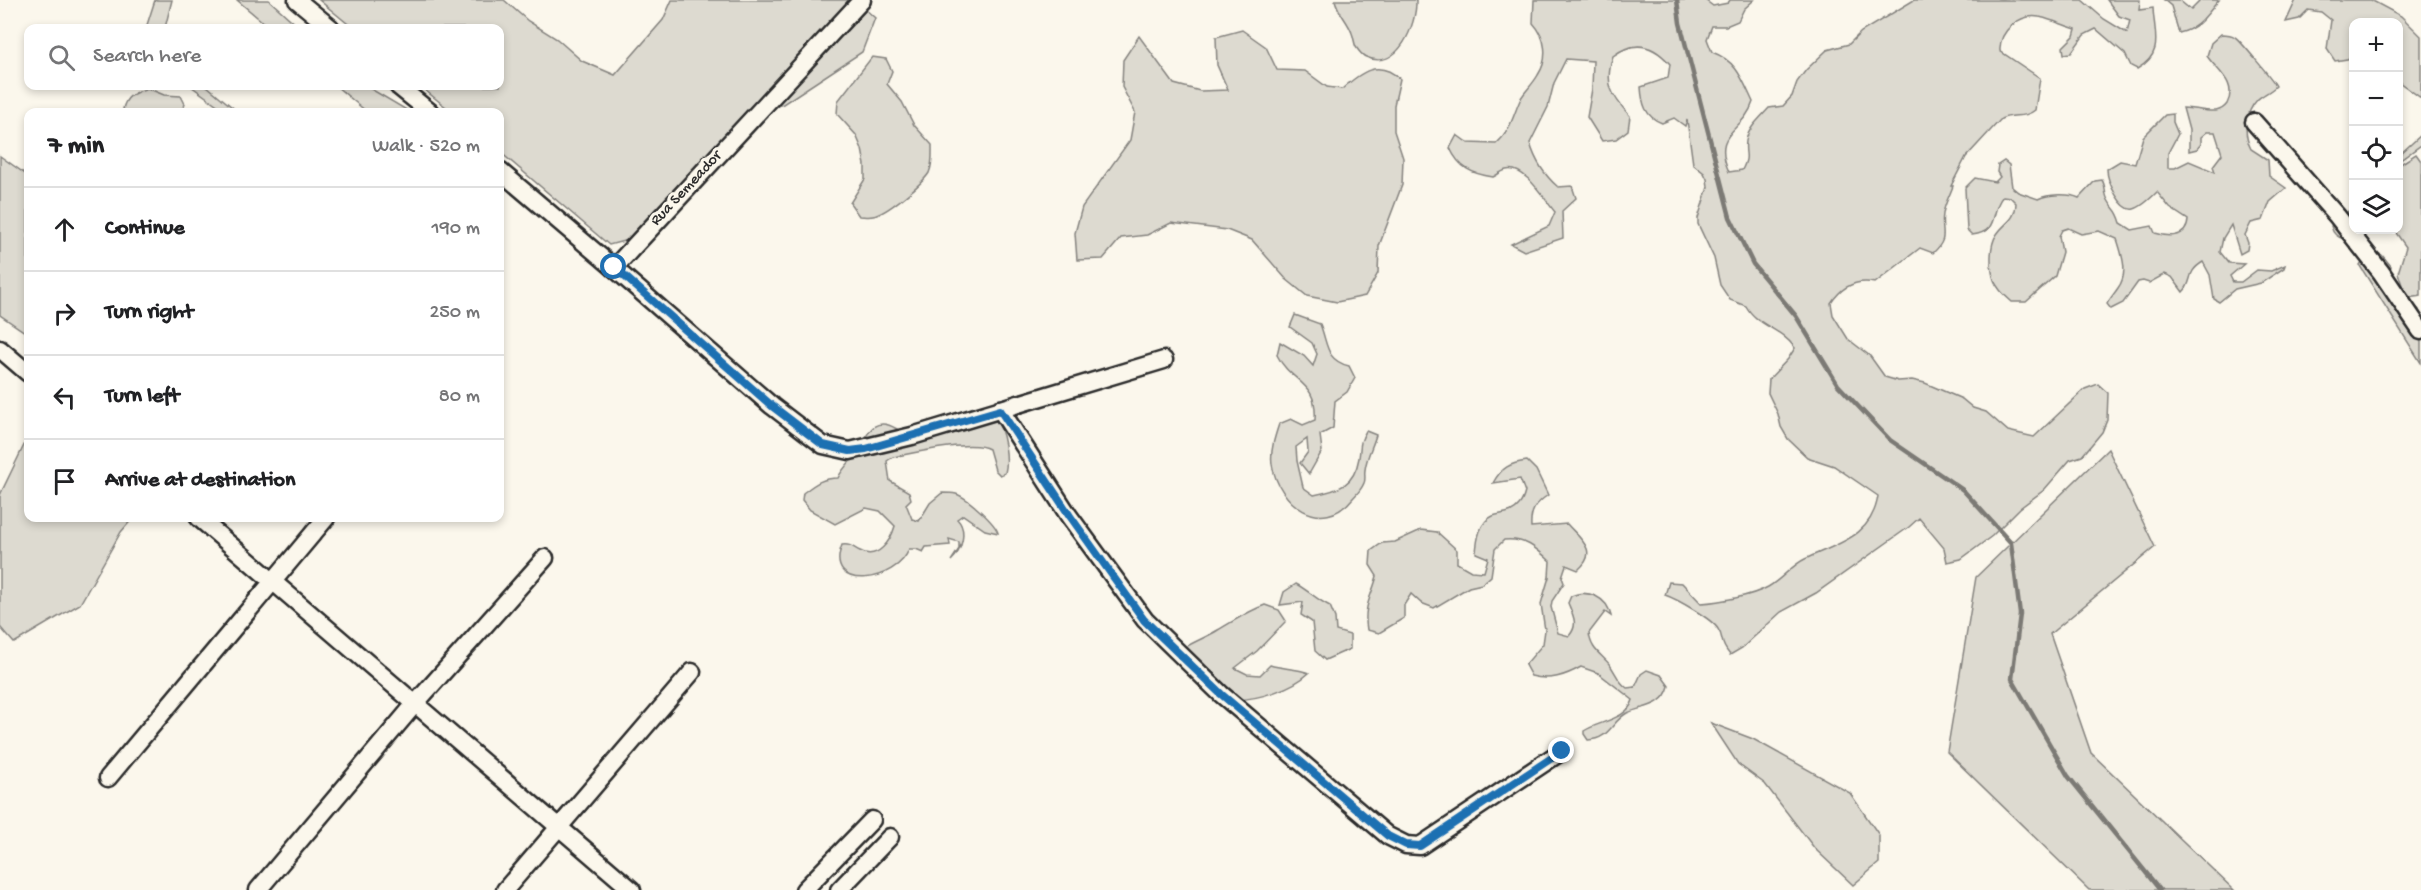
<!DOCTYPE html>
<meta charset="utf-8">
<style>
body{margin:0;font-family:"Gochi Hand",sans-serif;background:#f2f2f2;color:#202124}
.controls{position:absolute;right:18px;top:18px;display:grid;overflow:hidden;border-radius:12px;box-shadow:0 3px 9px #0003}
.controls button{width:54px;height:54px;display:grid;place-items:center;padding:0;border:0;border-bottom:2px solid #e0e0e0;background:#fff;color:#202124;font:30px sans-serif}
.stop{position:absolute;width:18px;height:18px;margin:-14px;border:4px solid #1f6fb2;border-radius:50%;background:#fff}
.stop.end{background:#1f6fb2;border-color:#fff;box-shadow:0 2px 6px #0008}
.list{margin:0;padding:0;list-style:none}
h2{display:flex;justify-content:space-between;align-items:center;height:78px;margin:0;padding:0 24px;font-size:26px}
h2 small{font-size:20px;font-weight:400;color:#757577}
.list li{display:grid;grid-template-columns:39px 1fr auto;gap:18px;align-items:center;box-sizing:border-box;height:84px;padding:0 24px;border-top:2px solid #e0e0e0}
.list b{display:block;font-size:22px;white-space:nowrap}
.list em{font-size:20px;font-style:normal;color:#757577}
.icon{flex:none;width:33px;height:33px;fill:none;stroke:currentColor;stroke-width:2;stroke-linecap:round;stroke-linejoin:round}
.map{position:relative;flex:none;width:2421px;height:890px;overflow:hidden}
.search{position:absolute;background:#fff;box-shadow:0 3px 9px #0003;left:24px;top:24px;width:480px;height:66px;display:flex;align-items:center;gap:15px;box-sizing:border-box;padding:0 21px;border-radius:12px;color:#757577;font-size:22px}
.panel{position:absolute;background:#fff;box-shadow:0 3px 9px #0003;left:24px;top:108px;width:480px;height:414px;border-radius:12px}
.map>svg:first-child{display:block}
.green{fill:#dddad0;stroke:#84827e;stroke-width:1.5}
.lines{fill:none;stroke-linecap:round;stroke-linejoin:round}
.stream{stroke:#7b7a75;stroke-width:4.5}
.minor-casing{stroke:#2b2b2b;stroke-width:21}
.minor{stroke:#fbf7ec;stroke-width:16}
.route{stroke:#1f6fb2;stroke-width:8}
.labels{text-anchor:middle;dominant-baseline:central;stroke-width:6;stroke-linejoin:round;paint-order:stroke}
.street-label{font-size:16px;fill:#2b2b2b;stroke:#fbf7ec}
</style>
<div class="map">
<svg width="2421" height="890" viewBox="0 0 2421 890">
<rect width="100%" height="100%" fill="#fbf7ec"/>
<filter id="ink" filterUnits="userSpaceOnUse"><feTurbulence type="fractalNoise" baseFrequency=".0167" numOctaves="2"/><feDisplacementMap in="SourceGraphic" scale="12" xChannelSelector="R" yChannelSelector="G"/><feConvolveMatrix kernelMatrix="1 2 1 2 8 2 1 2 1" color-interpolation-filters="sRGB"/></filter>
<g filter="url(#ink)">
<g class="green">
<polygon points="155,0 172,0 165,28 146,28"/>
<polygon points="237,0 269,0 300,28 270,28"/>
<polygon points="319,0 504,0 528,21 557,39 582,61 615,75 663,20 672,0 855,0 875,18 862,52 783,104 752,115 635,238 609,245 500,152 500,112 452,112 420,86 500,86 500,28 353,28"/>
<path d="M 1335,0 L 1416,0 C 1417,24 1398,72 1366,57 C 1363,56 1358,50 1356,47 C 1354,43 1354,38 1352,33 C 1348,21 1338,13 1335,0 Z"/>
<path d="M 1534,0 L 1705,0 L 1713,6 L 1728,3 L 1730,0 L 1754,0 L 1744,9 L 1738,21 L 1726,26 L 1712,26 L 1707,39 L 1712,52 C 1737,61 1742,79 1753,102 C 1743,133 1711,130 1729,172 L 1742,170 C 1750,154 1744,156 1746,141 C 1748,128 1760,118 1769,108 L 1783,106 L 1792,96 L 1797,82 L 1806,70 L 1827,50 L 1849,44 L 1861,32 L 1914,0 L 2082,0 L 2104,19 L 2127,33 L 2130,20 L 2119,16 L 2107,0 L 2140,0 L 2139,10 L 2153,8 C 2154,34 2165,53 2137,69 L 2131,66 L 2125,54 L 2096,29 L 2084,35 L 2071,53 L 2064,54 L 2063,47 L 2074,36 L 2076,29 C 2066,26 2047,18 2039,17 C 2019,14 1999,31 2000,51 L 2040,78 L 2035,110 C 2025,119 2012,113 2001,119 L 1966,157 L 1951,186 L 1953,186 C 1950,195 1944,205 1943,214 C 1940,233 1950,237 1933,253 L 1920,248 L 1875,283 C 1856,279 1842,286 1831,303 L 1833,315 L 1848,339 L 1870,356 L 1885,377 L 1898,381 L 1912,380 L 1925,383 L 1962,399 L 1973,408 L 1986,412 L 2008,431 L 2034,437 L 2085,389 L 2098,384 L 2108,393 L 2107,420 L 2102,432 L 2082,456 L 2070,460 L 2044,490 L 2020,508 L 1992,536 L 1961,559 L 1947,562 L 1944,548 L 1919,518 L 1909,527 L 1816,593 L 1781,612 L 1742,648 L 1730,655 C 1718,641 1725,639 1718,629 C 1712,619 1677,599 1665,595 L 1669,582 L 1682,583 L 1701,603 C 1719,602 1752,596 1768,587 C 1782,579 1792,565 1805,559 C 1838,543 1872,537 1878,496 L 1834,466 L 1807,457 L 1788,439 L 1781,427 L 1778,414 L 1768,393 L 1769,379 L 1788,359 L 1795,348 C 1781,328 1757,326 1746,306 L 1730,300 L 1720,285 L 1714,258 L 1698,224 L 1698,218 L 1708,187 L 1707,179 L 1704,173 L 1693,164 L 1687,120 L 1685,126 L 1674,118 L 1662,123 C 1645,117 1642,103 1641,87 L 1668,78 L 1670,64 C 1653,44 1634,40 1613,56 C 1604,84 1611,95 1630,116 L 1628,130 L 1616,139 L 1602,141 L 1587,117 L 1592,89 L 1593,61 L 1566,59 L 1554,83 L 1548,107 L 1530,143 C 1535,160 1544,175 1558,187 L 1572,186 L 1576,198 L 1562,211 L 1563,238 L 1524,251 L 1511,244 L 1549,226 L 1555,212 C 1544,199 1525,165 1506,170 C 1502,171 1497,175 1493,177 C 1472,174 1459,168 1450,148 L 1457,135 L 1468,143 L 1496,144 C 1511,131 1513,115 1521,98 C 1526,90 1533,84 1538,75 C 1549,58 1546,37 1533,23 Z"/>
<path d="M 2164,0 L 2179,0 L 2191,10 L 2201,0 L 2219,0 C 2206,15 2200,28 2179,33 L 2171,6 Z"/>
<polygon points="2296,0 2371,0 2401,16 2421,36 2421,98 2399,82 2398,22 2354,22 2353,58 2335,61 2327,49 2331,20 2321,12 2308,10 2299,19 2286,22"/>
<path d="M 1242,30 L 1266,47 L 1277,70 L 1305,71 L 1327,87 L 1342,89 C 1360,73 1378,58 1400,79 L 1394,105 L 1394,131 L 1403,158 L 1402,185 L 1379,246 L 1378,273 L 1365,296 L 1337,302 L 1307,296 L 1286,279 L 1252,240 L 1227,230 L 1171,223 L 1147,235 L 1121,238 L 1103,259 L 1077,260 L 1075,233 L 1082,207 L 1130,140 L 1135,112 L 1122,87 L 1123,60 L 1139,36 L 1174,84 L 1200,91 L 1228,90 L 1217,65 L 1216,37 Z"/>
<path d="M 2221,34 C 2225,34 2231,34 2235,37 C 2239,39 2274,81 2276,86 C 2270,92 2262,95 2257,100 C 2245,113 2243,134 2251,149 L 2268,160 L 2269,176 L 2286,188 L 2270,202 L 2263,220 L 2251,223 L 2245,235 L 2248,243 L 2247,250 L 2240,254 L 2231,225 L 2223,238 L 2220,252 L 2229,263 L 2244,264 L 2230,276 L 2233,282 L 2241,282 L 2257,270 L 2271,271 L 2285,265 L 2284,268 L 2261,283 L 2235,289 L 2219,302 L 2214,299 L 2210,275 L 2203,262 C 2185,273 2194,281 2183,292 L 2172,277 L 2165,274 L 2149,283 L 2143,281 L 2138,282 L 2123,303 L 2111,309 L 2107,304 C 2110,298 2114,294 2118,288 C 2129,273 2122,255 2117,239 L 2099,231 L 2081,234 L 2068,228 L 2062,230 L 2059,236 L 2062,252 L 2055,276 L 2026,302 L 2012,302 C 2005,296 1997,289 1994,280 C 1990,268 1989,245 1997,234 C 2006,221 2015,221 2016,203 L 2010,197 L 2003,196 C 1989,212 2001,231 1972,235 L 1967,230 L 1965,188 L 1975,178 L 1995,182 L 2000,177 L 1997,172 L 1998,165 L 2004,161 L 2009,165 L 2012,187 L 2018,192 L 2038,199 C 2048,194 2069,193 2079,198 L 2095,181 L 2102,180 C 2106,186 2104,193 2108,200 C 2113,210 2117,208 2121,223 L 2132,230 L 2152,226 L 2155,233 C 2168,237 2187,239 2188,220 L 2170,208 L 2157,192 C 2151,198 2142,207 2134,209 C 2121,212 2107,181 2107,169 L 2120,161 L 2135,164 L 2143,137 L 2165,115 L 2173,114 L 2173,122 L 2178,134 L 2168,153 L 2168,168 L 2175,168 L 2189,161 L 2215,172 L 2213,166 L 2222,154 L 2215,132 L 2207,132 L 2201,137 L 2201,144 L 2197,149 L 2189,151 L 2189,130 L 2183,108 C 2194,108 2205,112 2216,111 C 2221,110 2224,108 2227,104 C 2238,83 2217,71 2207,56 L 2211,43 Z"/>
<path d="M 872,57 L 886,59 L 892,71 L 887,84 L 902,102 L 914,125 L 932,145 C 932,154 933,164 929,173 C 922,184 886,214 873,216 C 869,217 863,216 859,216 L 850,203 L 865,179 L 865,165 L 862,149 L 856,135 L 837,114 L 838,101 Z"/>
<polygon points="191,86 207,86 238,112 227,112"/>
<polygon points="336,86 366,86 410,112 367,112"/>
<path d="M 147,88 L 164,95 L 181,96 L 185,104 L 182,112 L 126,112 L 123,109 C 126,95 135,93 147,88 Z"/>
<polygon points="2421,135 2421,145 2399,161 2399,155"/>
<polygon points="2416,154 2421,161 2421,296 2407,298 2419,310 2421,316 2421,363 2360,266 2370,250 2382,255 2391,266 2389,278 2406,297 2398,273 2406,247 2394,230 2398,230 2399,165"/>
<polygon points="0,156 28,176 28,334 0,315"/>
<path d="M 2353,207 L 2354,230 L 2344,239 C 2337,237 2333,234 2331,226 Z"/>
<path d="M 1295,315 L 1320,324 C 1328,344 1325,360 1349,366 L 1355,378 L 1347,392 L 1335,401 L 1333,428 L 1320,435 L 1322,451 L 1309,474 L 1300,463 L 1308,452 L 1307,439 L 1296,447 L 1297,461 L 1303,487 L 1314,495 C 1339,490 1354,486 1359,458 C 1361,445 1359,443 1366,431 L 1376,435 C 1373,446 1366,458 1365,470 C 1364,474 1366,479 1364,483 C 1362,488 1357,494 1353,498 C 1322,537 1278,504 1272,464 C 1270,451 1275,436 1279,424 L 1291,419 L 1303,425 L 1315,420 C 1318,380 1291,384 1277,355 L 1280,342 L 1304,356 L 1313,366 L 1317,354 L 1312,343 L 1290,327 Z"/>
<path d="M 996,419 C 1004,431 1009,459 1005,473 L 1000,475 L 995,470 L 989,449 C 973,439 913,453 893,457 L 887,461 L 890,481 L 909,492 L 911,499 L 906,504 L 912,519 L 919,521 L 930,503 L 942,493 C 947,493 952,493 956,494 C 967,497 996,524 998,533 L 985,530 L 963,515 L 957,519 C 968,530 962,551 951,561 L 959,549 L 959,542 L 949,539 L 950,545 L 926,547 L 923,552 L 916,549 L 909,549 C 898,582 823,594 842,545 C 851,544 852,547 860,551 C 878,561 891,540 895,526 L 880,511 L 866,508 L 835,524 L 810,510 L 802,500 L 803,493 C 815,484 822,478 838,478 C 843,468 849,463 856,455 C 866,442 869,412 897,429 L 898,435 L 916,442 L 923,441 Z"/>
<polygon points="28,437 28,518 133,518 121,532 80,604 14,643 0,627 0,495"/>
<polygon points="2108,449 2155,547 2050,634 2091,753 2234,890 2089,890 1947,752 1976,577"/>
<path d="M 1527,461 L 1536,470 L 1548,495 C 1535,504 1530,511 1531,527 L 1567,524 C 1580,539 1600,551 1578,570 L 1566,565 L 1562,577 L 1564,583 L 1552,601 L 1551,607 L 1558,633 L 1569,636 C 1579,625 1573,615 1568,603 L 1571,596 C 1588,589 1607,597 1611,616 L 1605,612 L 1589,633 C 1591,650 1600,653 1610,665 C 1616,673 1618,682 1627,688 L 1635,687 L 1641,674 L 1647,670 L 1661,675 L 1669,686 C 1664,707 1643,706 1627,713 C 1612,721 1609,740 1588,740 L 1584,734 L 1584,731 C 1599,721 1627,720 1633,700 L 1598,673 L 1581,667 C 1565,676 1550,681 1531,676 L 1525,665 L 1543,644 L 1545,630 L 1541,604 L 1549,577 L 1550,561 C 1535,547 1525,538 1504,540 L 1495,549 L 1491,576 L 1482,584 L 1469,587 L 1434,608 L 1421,603 L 1411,594 L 1404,605 L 1404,618 L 1379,633 L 1367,630 C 1363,606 1371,598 1377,576 L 1370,565 L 1371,551 L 1382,543 L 1395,542 L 1421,530 L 1437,532 L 1457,550 L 1457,563 L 1471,571 L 1484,572 L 1488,558 L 1476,553 C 1477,540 1479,522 1493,516 C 1502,513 1512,514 1519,505 C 1522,502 1524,496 1525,492 L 1520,479 L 1493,483 C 1501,468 1510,463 1527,461 Z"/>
<path d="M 1296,584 C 1309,591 1317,600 1330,606 L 1335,618 L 1336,631 L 1350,635 L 1350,649 L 1325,660 L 1315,651 L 1312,622 L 1301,615 L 1303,602 L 1280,605 L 1284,592 Z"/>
<path d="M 1265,605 L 1279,610 L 1286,621 L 1257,651 L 1235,668 L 1247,674 L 1260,675 L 1270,665 C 1283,669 1296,668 1309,673 C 1292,689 1259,699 1236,700 L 1228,689 L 1184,648 C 1195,641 1207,637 1218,630 C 1234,621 1248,611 1265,605 Z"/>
<polygon points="1711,723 1753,739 1850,793 1879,835 1879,863 1853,885 1815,849 1765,784 1738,764"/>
</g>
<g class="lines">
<polyline class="stream" points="1677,0 1680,23 1730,217 1753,264 1796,316 1838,385 1890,440 1963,490 2011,543 2020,614 2012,679 2068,776 2160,890"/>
<defs>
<g id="minor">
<polyline points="297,0 331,28"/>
<polyline points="398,86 430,112"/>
<polyline points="2254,122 2337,216 2381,272 2421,331"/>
<polyline points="500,171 614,268 862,0"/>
<polyline points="614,268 772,406 823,445 850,451 912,436 1164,360"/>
<polyline points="0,349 28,373"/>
<polyline points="1000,409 1069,516 1145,620 1221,694 1388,836 1406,845 1420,846 1562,751"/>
<polyline points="199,518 632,890"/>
<polyline points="108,778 326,518"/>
<polyline points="258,890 414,705 545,558"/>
<polyline points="505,890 692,672"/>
<polyline points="804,890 872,820"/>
<polyline points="839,890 890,837"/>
</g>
</defs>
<use href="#minor" class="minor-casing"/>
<use href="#minor" class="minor"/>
</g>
</g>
<g class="lines" filter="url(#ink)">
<polyline class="route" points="614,267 772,406 823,445 850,451 866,449 1000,410 1070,516 1144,620 1221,694 1388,836 1406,845 1420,846 1562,751"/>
</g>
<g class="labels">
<g class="street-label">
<text transform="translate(687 189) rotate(-47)">Rua Semeador</text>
</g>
</g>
</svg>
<div class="controls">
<button>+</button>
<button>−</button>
<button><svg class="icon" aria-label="locate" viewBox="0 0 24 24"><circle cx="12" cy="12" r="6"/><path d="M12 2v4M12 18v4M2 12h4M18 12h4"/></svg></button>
<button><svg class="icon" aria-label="layers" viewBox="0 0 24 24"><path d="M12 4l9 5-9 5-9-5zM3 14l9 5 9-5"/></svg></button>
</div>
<div class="stop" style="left:614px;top:267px"></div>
<div class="stop end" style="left:1562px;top:751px"></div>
<div class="search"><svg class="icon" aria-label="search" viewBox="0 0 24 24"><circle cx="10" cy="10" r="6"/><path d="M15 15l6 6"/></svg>Search here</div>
<section class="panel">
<h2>7 min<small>Walk · 520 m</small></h2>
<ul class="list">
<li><svg class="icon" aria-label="ahead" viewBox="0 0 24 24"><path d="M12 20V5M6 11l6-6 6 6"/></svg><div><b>Continue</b></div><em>190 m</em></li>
<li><svg class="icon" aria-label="right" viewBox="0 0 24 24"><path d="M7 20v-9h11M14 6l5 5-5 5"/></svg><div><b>Turn right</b></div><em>250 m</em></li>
<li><svg class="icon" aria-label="left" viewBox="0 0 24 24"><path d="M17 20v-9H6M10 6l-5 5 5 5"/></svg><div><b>Turn left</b></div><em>80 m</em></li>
<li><svg class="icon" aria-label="arrive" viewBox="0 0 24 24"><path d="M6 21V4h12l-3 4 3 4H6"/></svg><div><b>Arrive at destination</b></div></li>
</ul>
</section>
</div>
